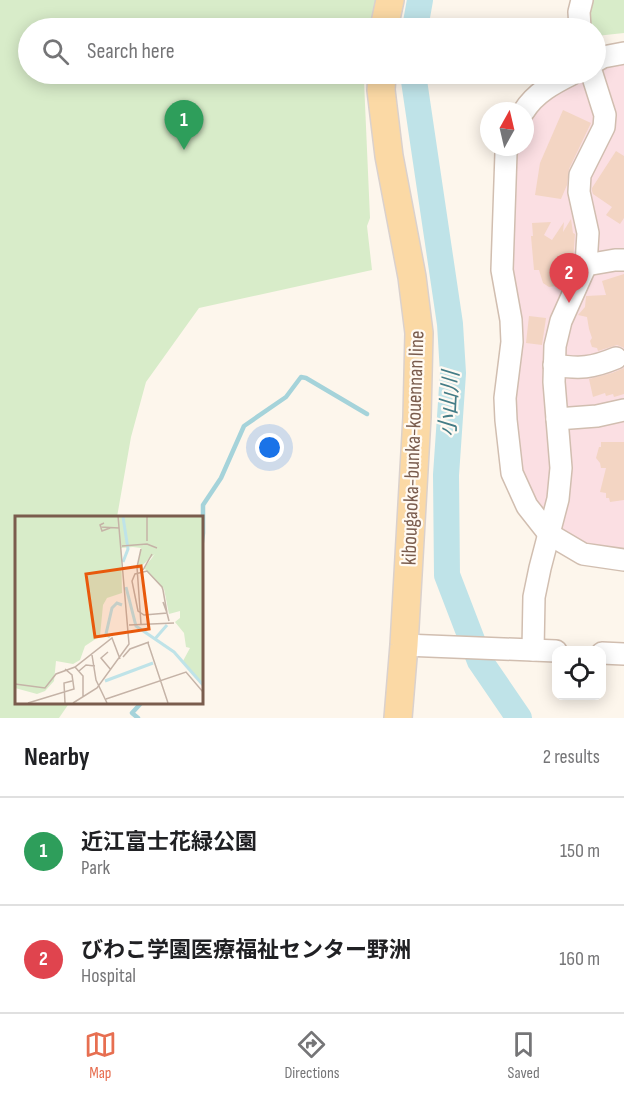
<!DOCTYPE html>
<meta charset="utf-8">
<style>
body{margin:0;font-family:"Sofia Sans Condensed","Noto Sans JP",sans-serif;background:#f2f2f2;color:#202124}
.controls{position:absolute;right:18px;bottom:18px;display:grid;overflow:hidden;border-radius:12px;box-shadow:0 3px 15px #0003}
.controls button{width:54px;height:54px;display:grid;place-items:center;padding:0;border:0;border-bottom:2px solid #e0e0e0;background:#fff;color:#202124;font:30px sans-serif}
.compass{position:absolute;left:480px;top:102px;width:54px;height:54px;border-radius:50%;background:#fff;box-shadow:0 3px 15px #0003;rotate:8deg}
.you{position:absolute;left:270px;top:448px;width:21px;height:21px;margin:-15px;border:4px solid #fff;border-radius:50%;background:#1a73e8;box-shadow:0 0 0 9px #1a73e833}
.badge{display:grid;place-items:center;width:39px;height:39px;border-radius:50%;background:#e76f51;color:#fff;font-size:20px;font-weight:700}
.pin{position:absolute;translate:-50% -50px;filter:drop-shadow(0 2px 3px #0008)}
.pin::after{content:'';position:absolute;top:32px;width:21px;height:18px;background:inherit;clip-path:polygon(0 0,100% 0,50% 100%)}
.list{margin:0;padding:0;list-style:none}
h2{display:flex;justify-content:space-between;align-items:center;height:78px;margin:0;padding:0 24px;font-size:26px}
h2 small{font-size:20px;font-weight:400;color:#757577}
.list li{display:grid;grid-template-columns:39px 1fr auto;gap:18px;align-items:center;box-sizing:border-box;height:108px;padding:0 24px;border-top:2px solid #e0e0e0}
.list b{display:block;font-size:22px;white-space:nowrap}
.list p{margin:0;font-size:20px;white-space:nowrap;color:#757577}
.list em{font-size:20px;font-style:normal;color:#757577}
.icon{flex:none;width:33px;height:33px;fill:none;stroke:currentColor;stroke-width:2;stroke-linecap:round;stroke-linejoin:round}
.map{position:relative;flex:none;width:624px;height:718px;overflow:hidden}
.search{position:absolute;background:#fff;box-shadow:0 3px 15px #0003;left:18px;right:18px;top:18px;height:66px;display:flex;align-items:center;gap:15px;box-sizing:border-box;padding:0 21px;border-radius:33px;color:#757577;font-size:22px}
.sheet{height:294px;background:#fff}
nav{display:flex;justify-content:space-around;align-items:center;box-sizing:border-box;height:84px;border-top:2px solid #e0e0e0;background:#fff;font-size:16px;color:#757577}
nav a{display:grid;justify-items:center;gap:3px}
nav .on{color:#e76f51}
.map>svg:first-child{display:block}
.medical{fill:#fbdfe3}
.green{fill:#d8ecc9}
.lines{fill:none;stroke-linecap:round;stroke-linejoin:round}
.stream{stroke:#a5d3da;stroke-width:4.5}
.river{stroke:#bfe3e8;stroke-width:26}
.building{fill:#f3d5c3}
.minor-casing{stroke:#d1beb0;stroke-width:24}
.major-casing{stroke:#dad1cd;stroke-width:30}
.minor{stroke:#fff;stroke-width:21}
.major{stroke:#fbd9a5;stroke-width:27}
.labels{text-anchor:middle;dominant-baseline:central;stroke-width:4.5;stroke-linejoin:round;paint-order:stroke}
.street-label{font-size:21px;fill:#7a5c4d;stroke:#fffaf3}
.water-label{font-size:22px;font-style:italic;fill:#437c86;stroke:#fffaf3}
.inset-river{fill:none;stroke:#bfe3e8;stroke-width:3}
.inset-road{fill:none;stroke:#c5b3a7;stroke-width:1.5}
.view{fill:#e8590c;fill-opacity:0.15;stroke:#e8590c;stroke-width:3}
.inset-edge{fill:none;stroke:#7a5c4d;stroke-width:3}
</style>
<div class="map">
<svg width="624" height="718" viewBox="0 0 624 718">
<rect width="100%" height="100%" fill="#fdf6ec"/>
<polygon class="medical" points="624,63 624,550 584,548 538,510 521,470 513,405 509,269 516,147 525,147 525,130 532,117 553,93 596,69"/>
<g class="green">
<polygon points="0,0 383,0 376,28 28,28 28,74 366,74 364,81 370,218 367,226 372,270 199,308 146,382 131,437 117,517 16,517 16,702 70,702 59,718 0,718"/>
<polygon points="575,0 624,0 624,33 596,36 596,28 573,28"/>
</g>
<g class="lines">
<g class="stream">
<polyline points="201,550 203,533 203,505 221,478 244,426 286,397 301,377 306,378 367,414"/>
<polyline points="138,718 132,713 142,702"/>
</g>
<g class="river">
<polyline points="415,28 420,0"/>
<polyline points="413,74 450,324 453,373 446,475 447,575 480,661 519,718"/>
</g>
</g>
<g class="building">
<polygon points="563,110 591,123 569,169 567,185 561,199 535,195 540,163"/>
<polygon points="616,151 624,156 624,218 620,224 606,215 612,207 593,194 592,191 592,188"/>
<polygon points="571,219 573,233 575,234 573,262 567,275 561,276 561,282 556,286 549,287 543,283 539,270 534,270 531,236 533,236 532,223 551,222 544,235 552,240 564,222 563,232"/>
<polygon points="624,274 624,348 617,345 598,351 597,348 592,347 590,341 592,338 589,329 587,317 578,315 585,307 586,296 606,295 602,281"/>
<polygon points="529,316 546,318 542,345 526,343"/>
<polygon points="624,368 624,394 614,397 613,394 606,396 605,393 593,397 589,379 612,373"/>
<polygon points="601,442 624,442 624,500 610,502 609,498 606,498 606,493 600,492 606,468 601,468 600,463 596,458 599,447 601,447"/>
</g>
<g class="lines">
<defs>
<g id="minor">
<polyline points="580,28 579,12 582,0"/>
<polyline points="596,61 603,57 624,53"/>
<path d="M 524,111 C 535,93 554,83 572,74"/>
<polyline points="508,147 506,153 502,270 511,320 512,342 505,398 506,420 512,473 527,506 549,534 583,554 624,560"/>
<polyline points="586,265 615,260 624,260"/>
<path d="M 554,365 C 580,369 592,368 616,358"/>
<polyline points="557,419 597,416 624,410"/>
<polyline points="404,645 556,651"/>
<polyline points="533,650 534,597 540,568 558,499 561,468 554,382 555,346 561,321 586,265 588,233 579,192 580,175 604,127 605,115 592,74"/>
<polyline points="602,653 624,654"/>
</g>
<g id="major">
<polyline points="384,28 390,0"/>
<polyline points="382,74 381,90 389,156 412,277 419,333 417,417 404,645 398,718"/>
</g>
</defs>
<use href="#minor" class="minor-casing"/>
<use href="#major" class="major-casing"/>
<use href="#minor" class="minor"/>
<use href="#major" class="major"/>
</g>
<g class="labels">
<g class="street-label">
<text transform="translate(413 448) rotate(-88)">kibougaoka-bunka-kouennan line</text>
</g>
<g class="water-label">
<text transform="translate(450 404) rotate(-87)">小山川</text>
</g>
</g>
<g transform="translate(15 516)">
<rect width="188" height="188" fill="#fdf6ec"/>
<path d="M 0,0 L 187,0 L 187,168 L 168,145 L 175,132 L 171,131 L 169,117 L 160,106 L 165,102 L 165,95 L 154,98 L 149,73 L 129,52 L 140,38 L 122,54 L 126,32 L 118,31 L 106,32 L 107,77 L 92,82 L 88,89 L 85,120 L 70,130 L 65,144 L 58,148 L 41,145 L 39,165 L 30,175 L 22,178 L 0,172 Z" fill="#d8ecc9"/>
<path class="inset-river" d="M 108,1 L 113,33 L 108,46M 111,71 L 121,110 L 159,136 L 188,169M 95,121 L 91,118 L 97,92 L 102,87 L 107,89M 139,124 L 152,109M 90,165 L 138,147"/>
<path class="inset-road" d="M 132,1 L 132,25M 89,7 L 85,9 L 87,15 L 95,12M 85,11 L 104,12M 107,30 L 132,28 L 142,32M 128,54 L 137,38M 148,86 L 152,97 L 129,99 L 123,95 L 117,65 L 120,58 L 132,55 L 147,71 L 148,74 L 152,97 L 154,105M 126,108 L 122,51 L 126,33M 114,109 L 159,107M 133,127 L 153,187M 93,136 L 86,142 L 96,154M 77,139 L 81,164 L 92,187M 108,141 L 115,133 L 134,126M 60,151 L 68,160 L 68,181M 64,155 L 71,149 L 80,150M 0,168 L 30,172 L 41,158 L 60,151 L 97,122 L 105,143M 91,183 L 171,156 L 188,176M 13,187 L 59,173 L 57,159 L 50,153M 50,187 L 49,167 L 57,165M 58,187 L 82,172 L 114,128 L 103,0"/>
<path class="view" d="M 126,50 L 134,113 L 80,121 L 71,58 Z"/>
<rect width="188" height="188" class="inset-edge"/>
</g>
</svg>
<div class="controls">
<button><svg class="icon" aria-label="locate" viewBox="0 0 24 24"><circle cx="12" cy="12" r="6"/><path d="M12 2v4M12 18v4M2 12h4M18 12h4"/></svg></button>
</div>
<svg class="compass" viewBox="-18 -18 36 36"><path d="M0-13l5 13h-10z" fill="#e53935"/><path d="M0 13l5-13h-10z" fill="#757577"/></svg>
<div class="you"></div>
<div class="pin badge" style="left:184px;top:150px;background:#2e9e5b">1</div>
<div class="pin badge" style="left:569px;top:303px;background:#e0444e">2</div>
<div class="search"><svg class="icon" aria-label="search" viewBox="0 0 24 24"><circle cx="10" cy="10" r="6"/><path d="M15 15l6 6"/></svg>Search here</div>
</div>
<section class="sheet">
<h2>Nearby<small>2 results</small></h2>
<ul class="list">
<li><span class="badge" style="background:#2e9e5b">1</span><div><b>近江富士花緑公園</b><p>Park</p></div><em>150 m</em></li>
<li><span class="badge" style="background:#e0444e">2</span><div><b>びわこ学園医療福祉センター野洲</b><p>Hospital</p></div><em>160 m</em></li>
</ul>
</section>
<nav>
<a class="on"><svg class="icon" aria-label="map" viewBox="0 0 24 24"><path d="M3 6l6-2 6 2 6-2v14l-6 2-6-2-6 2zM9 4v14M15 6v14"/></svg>Map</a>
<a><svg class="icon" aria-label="directions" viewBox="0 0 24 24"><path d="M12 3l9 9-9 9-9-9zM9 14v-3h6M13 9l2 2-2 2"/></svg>Directions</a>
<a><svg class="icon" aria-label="saved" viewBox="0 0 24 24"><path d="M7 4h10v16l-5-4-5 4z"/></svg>Saved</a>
</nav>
